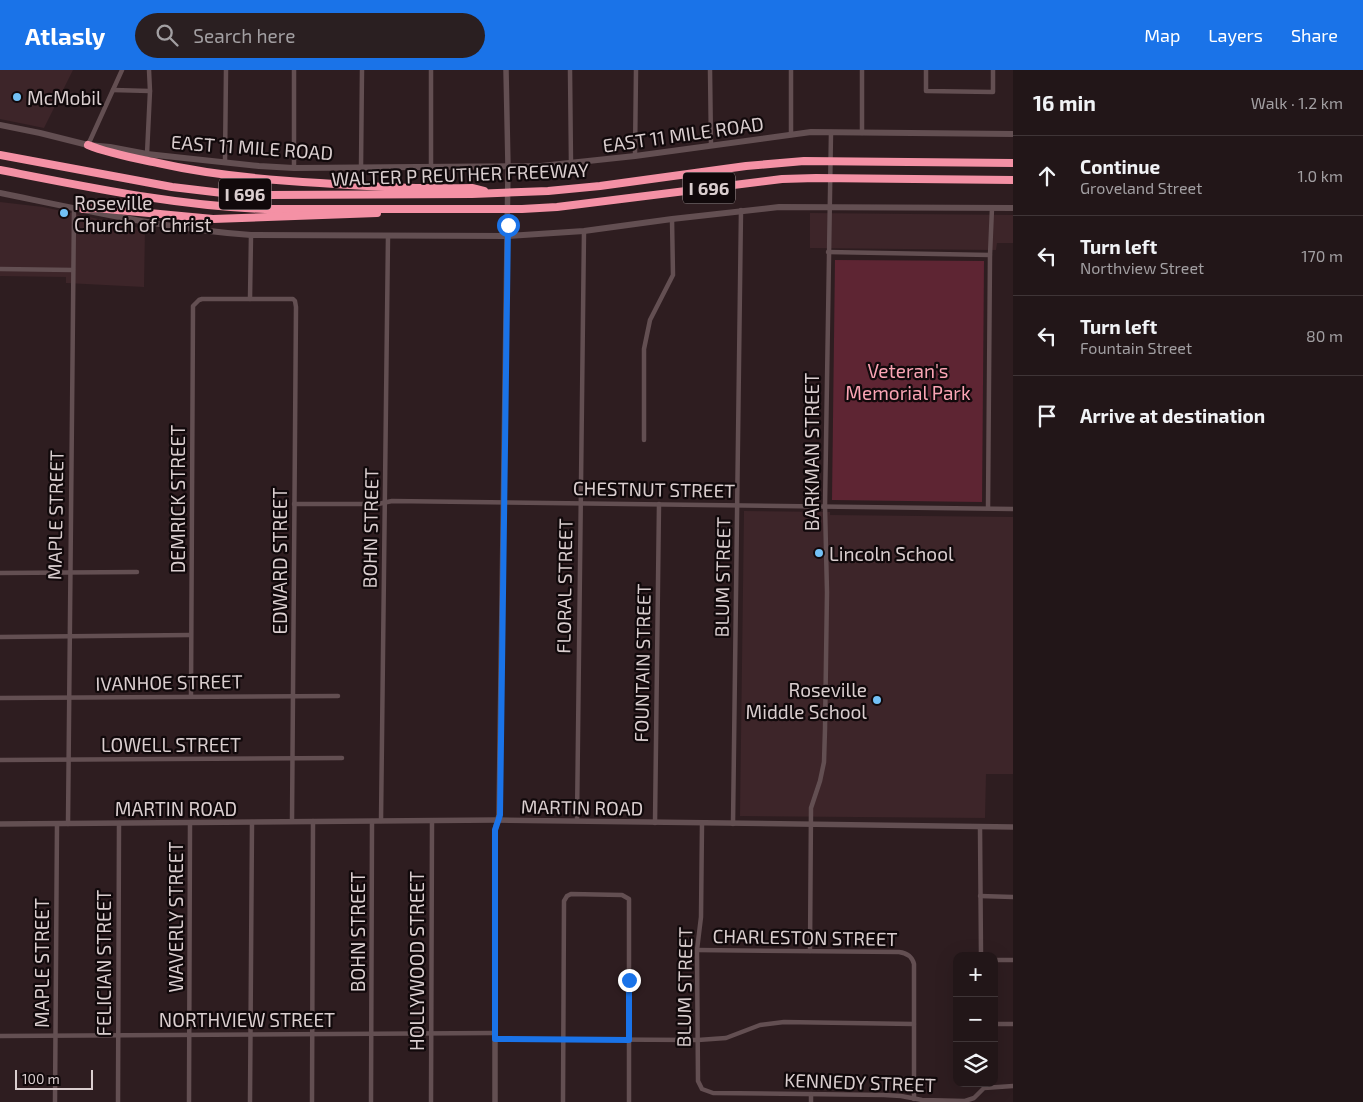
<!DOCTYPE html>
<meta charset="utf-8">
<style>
body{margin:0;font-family:"Exo 2",sans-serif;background:#2a1f21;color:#f1f3f6}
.controls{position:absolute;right:15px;bottom:15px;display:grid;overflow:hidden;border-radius:10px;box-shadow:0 5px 20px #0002}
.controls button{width:45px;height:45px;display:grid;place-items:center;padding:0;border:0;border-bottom:1px solid #3f3537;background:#221618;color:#f1f3f6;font:25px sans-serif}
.scale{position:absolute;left:15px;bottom:12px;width:78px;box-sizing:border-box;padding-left:5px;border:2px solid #dacecf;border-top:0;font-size:14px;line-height:18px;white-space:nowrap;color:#dacecf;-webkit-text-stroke:4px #11090b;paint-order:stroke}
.stop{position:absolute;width:15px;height:15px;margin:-11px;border:4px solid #1a73e8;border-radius:50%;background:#fff}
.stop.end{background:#1a73e8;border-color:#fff;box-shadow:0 1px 5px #0008}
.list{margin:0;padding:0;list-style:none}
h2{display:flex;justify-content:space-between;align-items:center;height:65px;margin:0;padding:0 20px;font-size:21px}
h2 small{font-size:16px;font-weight:400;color:#a29fa2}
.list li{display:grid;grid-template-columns:32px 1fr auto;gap:15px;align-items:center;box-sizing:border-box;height:80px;padding:0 20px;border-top:1px solid #3f3537}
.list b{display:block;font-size:19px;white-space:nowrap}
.list p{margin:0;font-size:16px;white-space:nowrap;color:#a29fa2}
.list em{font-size:16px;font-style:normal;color:#a29fa2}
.icon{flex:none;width:28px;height:28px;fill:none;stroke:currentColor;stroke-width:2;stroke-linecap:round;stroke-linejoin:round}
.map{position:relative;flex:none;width:1013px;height:1032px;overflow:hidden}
header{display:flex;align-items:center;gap:30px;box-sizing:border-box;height:70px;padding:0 25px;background:#1a73e8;color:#fff}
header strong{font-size:24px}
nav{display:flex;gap:28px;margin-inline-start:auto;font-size:18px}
.search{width:350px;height:45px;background:#2a1f21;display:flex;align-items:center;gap:12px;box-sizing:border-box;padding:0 18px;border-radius:28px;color:#a29fa2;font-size:19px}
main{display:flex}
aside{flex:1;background:#221618}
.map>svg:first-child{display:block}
.built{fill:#3d2529}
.green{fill:#5e2533}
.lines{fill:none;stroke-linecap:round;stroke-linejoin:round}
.minor{stroke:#634f52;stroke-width:4.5}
.tertiary{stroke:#634f52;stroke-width:5.5}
.secondary{stroke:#634f52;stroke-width:6}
.motorway{stroke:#f491a5;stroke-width:8}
.route{stroke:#1a73e8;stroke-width:6}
.poi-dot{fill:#73c1f6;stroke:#11090b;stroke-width:2}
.labels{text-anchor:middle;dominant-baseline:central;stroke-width:4.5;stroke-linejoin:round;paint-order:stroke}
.shield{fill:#11090b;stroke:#9e9394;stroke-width:1}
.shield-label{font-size:18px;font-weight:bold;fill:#dacecf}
.poi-label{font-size:19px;fill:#dacecf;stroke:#11090b;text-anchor:start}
.street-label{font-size:19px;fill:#dacecf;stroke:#11090b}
.park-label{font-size:19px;fill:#faa4b4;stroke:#11090b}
</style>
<header>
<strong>Atlasly</strong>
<div class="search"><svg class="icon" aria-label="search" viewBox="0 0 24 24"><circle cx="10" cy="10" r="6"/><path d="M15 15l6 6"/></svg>Search here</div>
<nav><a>Map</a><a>Layers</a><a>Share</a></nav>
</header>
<main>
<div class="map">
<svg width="1013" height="1032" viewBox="0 0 1013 1032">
<rect width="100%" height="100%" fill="#2e1d20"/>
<g class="built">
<polygon points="0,0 73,0 44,58 0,49"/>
<polygon points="0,132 43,137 145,159 144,217 66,213 66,207 0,206"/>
<polygon points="810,143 1013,145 1013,173 997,173 996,180 810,178"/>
<polygon points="744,441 830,442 830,445 1013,447 1013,704 986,704 985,748 740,746"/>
</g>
<polygon class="green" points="835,190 984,191 982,432 832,430"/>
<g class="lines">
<g class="minor">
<polyline points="294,0 294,98"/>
<polyline points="431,0 431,97"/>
<polyline points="570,0 571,94"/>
<polyline points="710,0 711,75"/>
<polyline points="791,0 791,65"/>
<polyline points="862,0 862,63"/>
<polyline points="926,0 926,21 993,22 993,0"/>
<polyline points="113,20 150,21"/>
<polyline points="88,75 122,0"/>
<polyline points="147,84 150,21 149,0"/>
<polyline points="635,86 636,0"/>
<polyline points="225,92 226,0"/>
<polyline points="361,97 362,0"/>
<polyline points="828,182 990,185"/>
<polyline points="0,199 73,200"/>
<polyline points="250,229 251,165"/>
<polyline points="644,370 644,279 650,250 673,205 672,149"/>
<polyline points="294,434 378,434 392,431 1013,439"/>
<polyline points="988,438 990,185 992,138"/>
<polyline points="0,503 137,502"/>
<polyline points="0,567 190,565"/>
<polyline points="191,626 193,236 199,230 202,229 293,229 295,231 296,237 292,751"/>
<polyline points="0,628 338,626"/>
<polyline points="0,690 342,688"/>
<polyline points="381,751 388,166"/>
<polyline points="577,751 584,161"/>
<polyline points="655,753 659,434"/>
<polyline points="702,753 701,847 697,880 698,1011 702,1019 713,1023 884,1025 901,1026 922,1030 965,1031 974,1028 984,1018 1013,1016"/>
<polyline points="68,754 74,138"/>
<polyline points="733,754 741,140"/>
<polyline points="980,757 981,886"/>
<polyline points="980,826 1013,827"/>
<path d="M 697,880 L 899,882 C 907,883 912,886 914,894 L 914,1029"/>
<polyline points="810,881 811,738 820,711 824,692 825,659 827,522 825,436 831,62"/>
<polyline points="994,890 1013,890"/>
<polyline points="994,954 1013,954"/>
<polyline points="0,966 495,963"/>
<polyline points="495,969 698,970 726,968 760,955 784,952 914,954"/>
<polyline points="811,1024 811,1032"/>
<polyline points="55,1032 57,754"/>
<polyline points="118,1032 119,753"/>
<polyline points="189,1032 190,753"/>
<polyline points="250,1032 252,752"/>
<polyline points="312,1032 313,751"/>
<polyline points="371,1032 372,751"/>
<polyline points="431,1032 432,751"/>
<polyline points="563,1032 564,831 567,826 571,824 622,825 629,829 629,1032"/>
</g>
<g class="tertiary">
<polyline points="0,754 497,750 1013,757"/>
<polyline points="495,1032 495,760 499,745 508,97 506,0"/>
</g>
<g class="secondary">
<polyline points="0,55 40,63 88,75 110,77 147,84 259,96 294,98 541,96 635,86 811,62 1013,64"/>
<path d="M 0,123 C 83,140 166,159 251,165 L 507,166 L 584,161 L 672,149 L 779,137 L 1013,138"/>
</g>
<g class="motorway">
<path d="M 88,75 C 110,84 134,88 158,93 C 211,105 265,110 320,113 C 371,117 421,119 472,118 L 484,121"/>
<polyline points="0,85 172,117 231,124 268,125 472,124 548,121 600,116 746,96 804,91 1013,93"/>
<path d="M 0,100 C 88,117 176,136 265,139 L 522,139 L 557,137 L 782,109 L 816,108 L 1013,110"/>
<polyline points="83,139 96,138 213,149 377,143"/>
</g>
</g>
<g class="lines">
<polyline class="route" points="508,155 500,745 495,760 495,969 629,970 629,910"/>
</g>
<g class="poi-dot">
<circle cx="17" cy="27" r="5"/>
<circle cx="64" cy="143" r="5"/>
<circle cx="819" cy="483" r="5"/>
<circle cx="877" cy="630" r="5"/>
</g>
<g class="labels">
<g class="shield">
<rect x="683" y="102.5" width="52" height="31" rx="4"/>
<rect x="219" y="108.5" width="52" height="31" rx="4"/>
</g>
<g class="shield-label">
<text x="709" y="118">I 696</text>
<text x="245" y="124">I 696</text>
</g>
<g class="poi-label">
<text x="27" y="27">McMobil</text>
<text x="74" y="132">Roseville<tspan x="74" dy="22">Church of Christ</tspan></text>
<text x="829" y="483">Lincoln School</text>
<text x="867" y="619" text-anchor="end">Roseville<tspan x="867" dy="22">Middle School</tspan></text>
</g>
<g class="street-label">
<text transform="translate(683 64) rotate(-8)">EAST 11 MILE ROAD</text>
<text transform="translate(252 77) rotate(4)">EAST 11 MILE ROAD</text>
<text transform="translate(460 104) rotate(-2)">WALTER P REUTHER FREEWAY</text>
<text transform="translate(811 382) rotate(-90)">BARKMAN STREET</text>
<text transform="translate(654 419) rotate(1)">CHESTNUT STREET</text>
<text transform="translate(177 429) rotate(-90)">DEMRICK STREET</text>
<text transform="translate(55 445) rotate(-89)">MAPLE STREET</text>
<text transform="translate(370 458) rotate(-89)">BOHN STREET</text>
<text transform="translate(279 491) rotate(-90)">EDWARD STREET</text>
<text transform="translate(722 507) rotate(-89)">BLUM STREET</text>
<text transform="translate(564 516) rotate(-89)">FLORAL STREET</text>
<text transform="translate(642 593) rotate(-89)">FOUNTAIN STREET</text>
<text transform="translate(169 612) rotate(-1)">IVANHOE STREET</text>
<text x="171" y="674">LOWELL STREET</text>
<text transform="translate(582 737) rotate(1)">MARTIN ROAD</text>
<text x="176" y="738">MARTIN ROAD</text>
<text transform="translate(175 847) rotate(-90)">WAVERLY STREET</text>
<text transform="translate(357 862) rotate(-90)">BOHN STREET</text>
<text transform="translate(805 867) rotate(1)">CHARLESTON STREET</text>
<text transform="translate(416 891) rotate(-90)">HOLLYWOOD STREET</text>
<text transform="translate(41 893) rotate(-90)">MAPLE STREET</text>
<text transform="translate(103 893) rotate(-90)">FELICIAN STREET</text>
<text transform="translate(684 917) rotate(-89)">BLUM STREET</text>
<text x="247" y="949">NORTHVIEW STREET</text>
<text transform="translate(860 1012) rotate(2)">KENNEDY STREET</text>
</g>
<g class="park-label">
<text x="908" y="300">Veteran's<tspan x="908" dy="22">Memorial Park</tspan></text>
</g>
</g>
</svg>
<div class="controls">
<button>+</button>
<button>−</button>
<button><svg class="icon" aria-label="layers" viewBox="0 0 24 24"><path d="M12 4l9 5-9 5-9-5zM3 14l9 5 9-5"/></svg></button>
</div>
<div class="scale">100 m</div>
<div class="stop" style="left:508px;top:155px"></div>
<div class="stop end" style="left:629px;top:910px"></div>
</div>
<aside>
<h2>16 min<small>Walk · 1.2 km</small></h2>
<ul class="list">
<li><svg class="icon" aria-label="ahead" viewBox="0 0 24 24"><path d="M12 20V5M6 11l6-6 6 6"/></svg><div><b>Continue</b><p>Groveland Street</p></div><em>1.0 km</em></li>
<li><svg class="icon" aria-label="left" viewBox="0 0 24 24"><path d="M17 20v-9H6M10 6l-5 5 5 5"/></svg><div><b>Turn left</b><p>Northview Street</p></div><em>170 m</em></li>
<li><svg class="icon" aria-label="left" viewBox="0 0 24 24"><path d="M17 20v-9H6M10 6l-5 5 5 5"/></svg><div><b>Turn left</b><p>Fountain Street</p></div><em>80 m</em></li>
<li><svg class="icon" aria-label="arrive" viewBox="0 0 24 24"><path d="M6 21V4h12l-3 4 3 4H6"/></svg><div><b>Arrive at destination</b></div></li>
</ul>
</aside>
</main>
